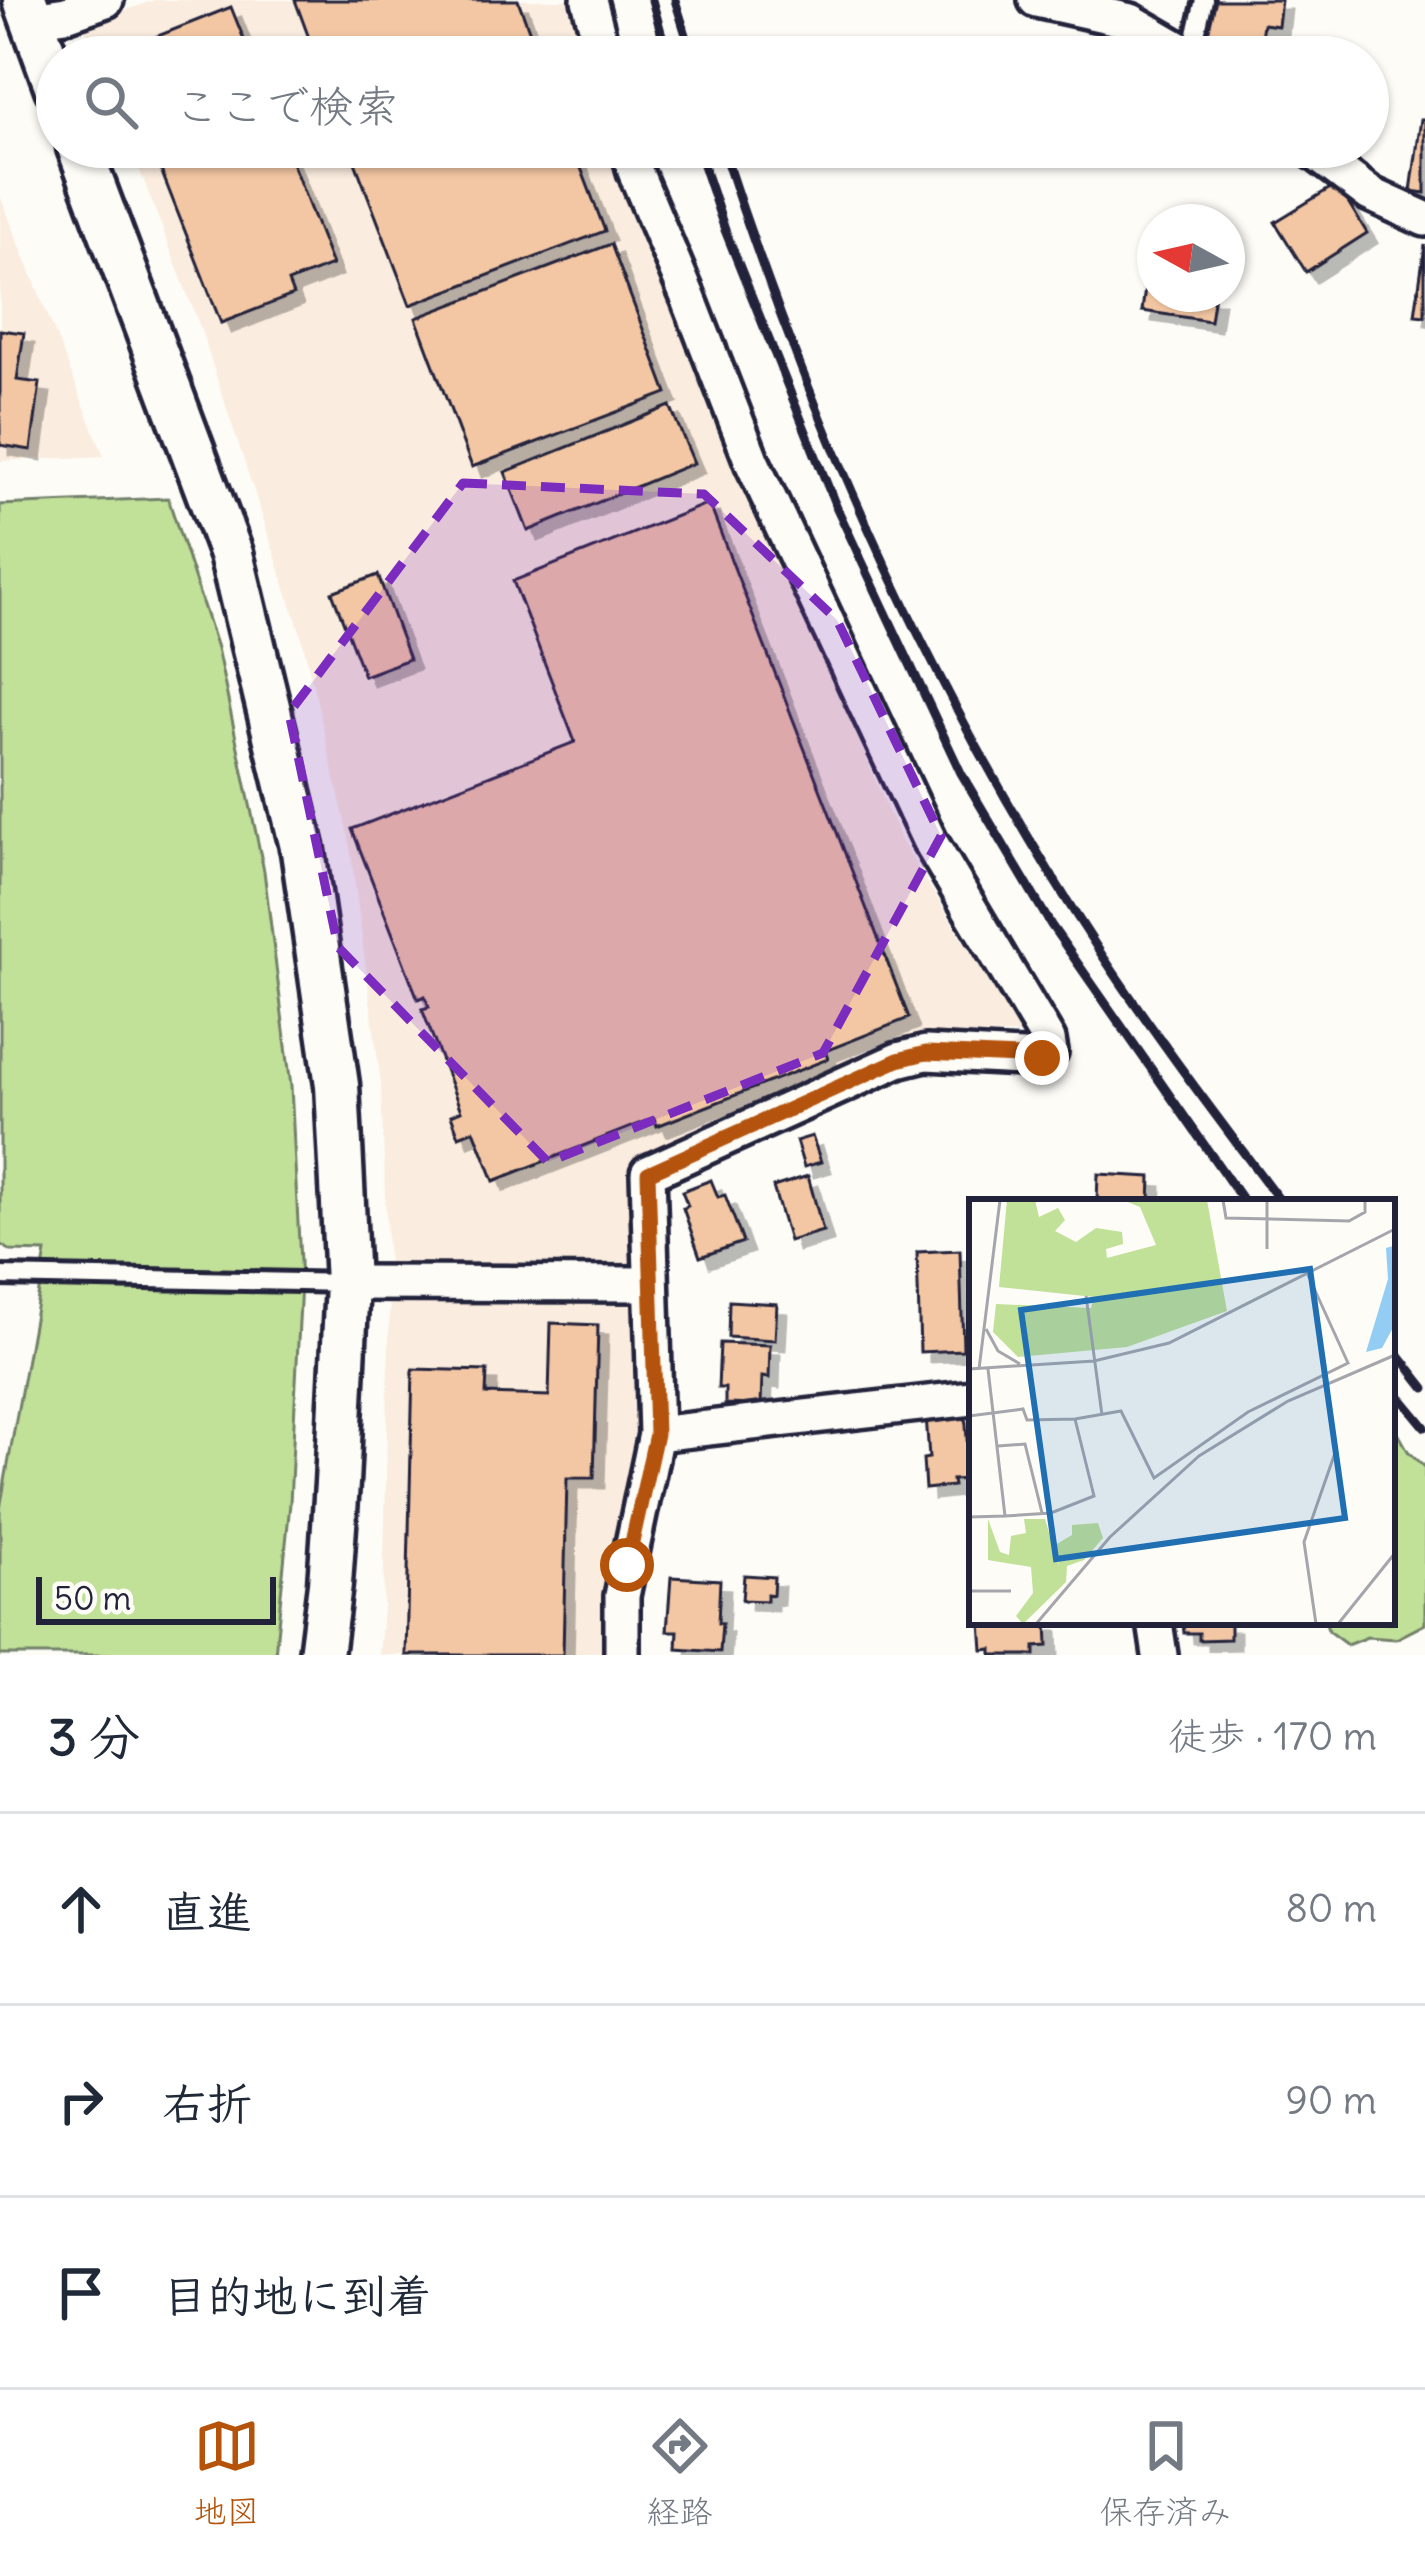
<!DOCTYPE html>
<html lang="ja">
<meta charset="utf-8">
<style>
body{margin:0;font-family:Delius,"Klee One",sans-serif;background:#f6f6f7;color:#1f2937}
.compass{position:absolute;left:1137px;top:204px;width:108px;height:108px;border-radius:50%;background:#fff;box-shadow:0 3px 9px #0004;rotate:278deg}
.scale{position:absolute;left:36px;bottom:30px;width:240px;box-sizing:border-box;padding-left:12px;border:6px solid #22223b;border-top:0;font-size:33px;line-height:42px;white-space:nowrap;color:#22223b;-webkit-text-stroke:9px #fdfcf7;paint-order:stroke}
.stop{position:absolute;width:36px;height:36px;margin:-27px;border:9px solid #b45309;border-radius:50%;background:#fff}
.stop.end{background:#b45309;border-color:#fff;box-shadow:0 3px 12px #0008}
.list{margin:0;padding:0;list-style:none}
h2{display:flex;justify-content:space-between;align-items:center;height:156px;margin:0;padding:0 48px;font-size:51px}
h2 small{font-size:39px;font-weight:400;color:#747a83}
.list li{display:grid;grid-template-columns:78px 1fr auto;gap:36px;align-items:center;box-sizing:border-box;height:192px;padding:0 48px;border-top:3px solid #e0e1e3}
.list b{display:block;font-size:45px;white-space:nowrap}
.list em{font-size:39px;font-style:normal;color:#747a83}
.icon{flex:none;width:66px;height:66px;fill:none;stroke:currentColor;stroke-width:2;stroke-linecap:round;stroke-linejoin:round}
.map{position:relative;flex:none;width:1425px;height:1655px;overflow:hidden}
.search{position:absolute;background:#fff;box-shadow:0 3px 9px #0004;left:36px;right:36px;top:36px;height:132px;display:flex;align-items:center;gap:30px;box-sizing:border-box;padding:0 42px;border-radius:66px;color:#747a83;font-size:45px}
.sheet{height:732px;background:#fff}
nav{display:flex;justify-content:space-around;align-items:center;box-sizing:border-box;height:168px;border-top:3px solid #e0e1e3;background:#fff;font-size:33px;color:#747a83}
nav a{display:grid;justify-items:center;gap:6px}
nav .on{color:#b45309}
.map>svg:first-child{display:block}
.built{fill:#faecde}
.green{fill:#c1e098;stroke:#72816a;stroke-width:3}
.building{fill:#f4c7a4;stroke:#22223b;stroke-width:3;filter:url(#shadow)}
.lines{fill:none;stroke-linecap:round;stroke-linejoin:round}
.service-casing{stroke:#22223b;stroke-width:26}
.minor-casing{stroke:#22223b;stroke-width:42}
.tertiary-casing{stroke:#22223b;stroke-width:51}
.service{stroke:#fdfcf7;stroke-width:16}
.minor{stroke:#fdfcf7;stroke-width:33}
.tertiary{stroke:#fdfcf7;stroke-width:42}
.rail{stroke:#22223b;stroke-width:9}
.route{stroke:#b45309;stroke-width:15}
.marked{fill:#7b2cbf;fill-opacity:0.2;stroke:#7b2cbf;stroke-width:9;stroke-dasharray:24 15;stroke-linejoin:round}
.inset-road{fill:none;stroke:#a5a5ac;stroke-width:3}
.view{fill:#1f6fb2;fill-opacity:0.15;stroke:#1f6fb2;stroke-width:6}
.inset-edge{fill:none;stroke:#22223b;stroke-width:6}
</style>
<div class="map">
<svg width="1425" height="1655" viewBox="0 0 1425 1655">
<defs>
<filter id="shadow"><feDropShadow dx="10" dy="10" stdDeviation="0" flood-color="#0004"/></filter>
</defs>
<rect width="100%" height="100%" fill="#fdfcf7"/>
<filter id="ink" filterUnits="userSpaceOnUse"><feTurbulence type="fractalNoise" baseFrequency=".00833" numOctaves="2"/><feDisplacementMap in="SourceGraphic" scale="24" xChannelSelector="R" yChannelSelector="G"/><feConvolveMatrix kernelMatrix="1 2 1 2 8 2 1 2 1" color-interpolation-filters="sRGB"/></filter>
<g filter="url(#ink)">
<g class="built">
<polygon points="155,0 572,0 588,57 96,57 84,25"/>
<polygon points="131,147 613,147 625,190 901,840 1021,1034 922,1035 633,1168 637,1265 388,1269 381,1083 349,839 301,634 200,327"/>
<polygon points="0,196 104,456 0,461"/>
<polygon points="390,1293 638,1294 643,1425 607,1655 379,1655 383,1609"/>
</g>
<g class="green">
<polygon points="168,498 217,648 264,871 291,1086 301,1282 290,1503 275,1655 0,1655 0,1509 46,1252 11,1251 0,1244 0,505"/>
<polygon points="1392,1422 1408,1451 1425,1467 1425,1624 1396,1639 1367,1637 1347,1645 1328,1631 1326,1622 1392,1622"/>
</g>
<g class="building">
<polygon points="295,0 518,0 539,57 316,57"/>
<polygon points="1213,0 1281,0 1278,26 1263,24 1258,57 1205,50"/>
<polygon points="231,7 251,57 117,57 115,53"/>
<polygon points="1421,119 1425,119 1425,193 1411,191"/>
<polygon points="152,147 286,147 332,265 288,282 293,295 221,323"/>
<polygon points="379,147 573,147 605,231 410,305 353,157"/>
<polygon points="1337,184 1367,233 1306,272 1275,222"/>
<polygon points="1151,242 1155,243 1155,294 1214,294 1210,321 1142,311"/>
<polygon points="611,244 667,393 472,467 416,318"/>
<polygon points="1425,245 1425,316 1415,315"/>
<polygon points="0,330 24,333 17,380 40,383 31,450 0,445"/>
<polygon points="670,406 694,463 528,531 505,472"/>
<polygon points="709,503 909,1018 825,1051 828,1059 657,1126 654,1118 494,1181 474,1130 459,1136 451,1115 461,1111 422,1009 429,1007 425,996 418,999 352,829 575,742 513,581"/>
<polygon points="378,575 409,659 364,676 332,592"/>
<polygon points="812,1136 821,1162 804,1167 796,1141"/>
<polygon points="1098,1174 1151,1177 1150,1202 1097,1202"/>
<polygon points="808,1176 823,1231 789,1241 773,1187"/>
<polygon points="711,1180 718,1197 725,1195 743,1242 700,1257 683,1208 688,1206 682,1191"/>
<polygon points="960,1250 963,1350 920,1352 917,1252"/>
<polygon points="729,1301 777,1304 775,1340 728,1337"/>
<polygon points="551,1323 598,1325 594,1478 567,1478 563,1655 406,1655 413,1369 487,1371 486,1394 549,1396"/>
<polygon points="720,1343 770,1345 769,1378 762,1377 761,1405 725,1404 725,1388 718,1388"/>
<polygon points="965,1412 970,1479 952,1480 953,1486 925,1489 923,1459 929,1458 926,1415"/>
<polygon points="744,1575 774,1577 773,1595 767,1594 767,1601 742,1600"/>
<polygon points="671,1577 720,1580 718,1623 722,1623 720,1652 677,1649 678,1631 667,1631"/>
<polygon points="981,1622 1047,1622 1048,1646 1035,1647 1035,1655 992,1655 992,1649 983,1650"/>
<polygon points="1183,1622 1230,1622 1230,1639 1199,1640 1199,1633 1184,1633"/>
</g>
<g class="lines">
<defs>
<g id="service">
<polyline points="1191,55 1204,0"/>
<polyline points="0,1276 347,1283"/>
</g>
<g id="minor">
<polyline points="589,0 604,57"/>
<polyline points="1036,0 1131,21 1193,57"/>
<polyline points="31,19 66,14 106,0"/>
<polyline points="1308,147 1370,194 1425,219"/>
<polyline points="347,1283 651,1284"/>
<polyline points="656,1434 972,1398"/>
<polyline points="1155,1622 1160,1655"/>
<polyline points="622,1655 622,1596 656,1434 648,1173 898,1060 926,1053 1042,1059 1050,1052 1048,1040 929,840 752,462 688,297 635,171 628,147"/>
</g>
<g id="tertiary">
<polyline points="25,0 57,88"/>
<polyline points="79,147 231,554 303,851 337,1085 347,1283 337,1483 330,1584 321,1655"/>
</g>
</defs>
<use href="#service" class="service-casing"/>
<use href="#minor" class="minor-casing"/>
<use href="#tertiary" class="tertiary-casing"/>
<use href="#service" class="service"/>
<use href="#minor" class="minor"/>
<use href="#tertiary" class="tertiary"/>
<g class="rail">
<polyline points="652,0 668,57"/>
<polyline points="675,0 693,57"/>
<polyline points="697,147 725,230 835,504 961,773 1051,925 1244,1202"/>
<path d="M 722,147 C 813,428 937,704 1100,952 C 1157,1038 1219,1120 1281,1202"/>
<polyline points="1392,1346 1425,1388"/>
<polyline points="1392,1387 1425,1427"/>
</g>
</g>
</g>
<g class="lines" filter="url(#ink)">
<polyline class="route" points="627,1565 656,1434 648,1173 898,1060 926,1053 1042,1058"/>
</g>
<path class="marked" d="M 463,483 L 704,494 L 837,620 L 941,836 L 823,1053 L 548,1162 L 338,947 L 289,713 Z"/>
<g transform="translate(969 1199)">
<rect width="426" height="426" fill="#fdfcf7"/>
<path d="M 38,1 L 66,1 L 70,18 L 89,9 L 96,21 L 86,32 L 107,43 L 127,29 L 153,33 L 154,45 L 137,50 L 138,59 L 187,46 L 171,8 L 154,1 L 238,1 L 258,112 L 158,148 L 49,158 L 24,133 L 27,105 L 122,109 L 125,98 L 30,88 ZM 19,320 L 31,353 L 40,356 L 42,337 L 57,334 L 55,320 L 76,320 L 90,367 L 86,346 L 103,336 L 103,326 L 129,324 L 134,339 L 115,361 L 98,367 L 97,383 L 54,425 L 47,417 L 64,394 L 62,368 L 19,361 Z" fill="#c1e098"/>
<path d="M 424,47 L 426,125 L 413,149 L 397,153 L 419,80 L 417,49 Z" fill="#93cdf3"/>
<path class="inset-road" d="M 254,1 L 257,19 L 380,22 L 396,13 L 396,1M 298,50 L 298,1M 117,97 L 133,216M 17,130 L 29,152 L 51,165M 0,170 L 125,162 L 200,144 L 426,30M 10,170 L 31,1M 0,217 L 54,210 L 58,221 L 106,220 L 152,212 L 185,279 L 279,213 L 379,164 L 339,76M 29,247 L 56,245 L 73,314M 36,317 L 82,314 L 125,297 L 106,220M 0,318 L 36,317 L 19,170M 0,392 L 42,392M 67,425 L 141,338 L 230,257 L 319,202 L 426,156M 347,425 L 335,343 L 367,251M 369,425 L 426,354"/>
<path class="view" d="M 341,70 L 376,319 L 87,360 L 52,111 Z"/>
<rect width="426" height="426" class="inset-edge"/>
</g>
</svg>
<svg class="compass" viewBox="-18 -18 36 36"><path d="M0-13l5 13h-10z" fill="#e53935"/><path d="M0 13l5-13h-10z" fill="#747a83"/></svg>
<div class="scale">50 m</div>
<div class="stop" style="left:627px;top:1565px"></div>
<div class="stop end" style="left:1042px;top:1058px"></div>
<div class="search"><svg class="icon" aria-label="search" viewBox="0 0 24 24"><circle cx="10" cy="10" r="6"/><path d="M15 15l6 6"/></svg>ここで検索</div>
</div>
<section class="sheet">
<h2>3 分<small>徒歩 · 170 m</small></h2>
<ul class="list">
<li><svg class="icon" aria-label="ahead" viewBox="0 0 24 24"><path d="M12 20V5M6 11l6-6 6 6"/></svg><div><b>直進</b></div><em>80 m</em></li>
<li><svg class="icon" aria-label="right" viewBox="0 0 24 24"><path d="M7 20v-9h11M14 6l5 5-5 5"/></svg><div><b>右折</b></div><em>90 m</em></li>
<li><svg class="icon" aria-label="arrive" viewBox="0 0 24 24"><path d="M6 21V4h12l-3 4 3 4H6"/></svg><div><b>目的地に到着</b></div></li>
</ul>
</section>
<nav>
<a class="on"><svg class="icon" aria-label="map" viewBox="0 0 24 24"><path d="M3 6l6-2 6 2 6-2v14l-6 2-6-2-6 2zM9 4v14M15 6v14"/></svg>地図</a>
<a><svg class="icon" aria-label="directions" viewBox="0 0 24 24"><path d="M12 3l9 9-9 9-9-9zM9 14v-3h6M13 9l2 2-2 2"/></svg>経路</a>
<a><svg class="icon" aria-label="saved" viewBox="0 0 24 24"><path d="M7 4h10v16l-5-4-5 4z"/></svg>保存済み</a>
</nav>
